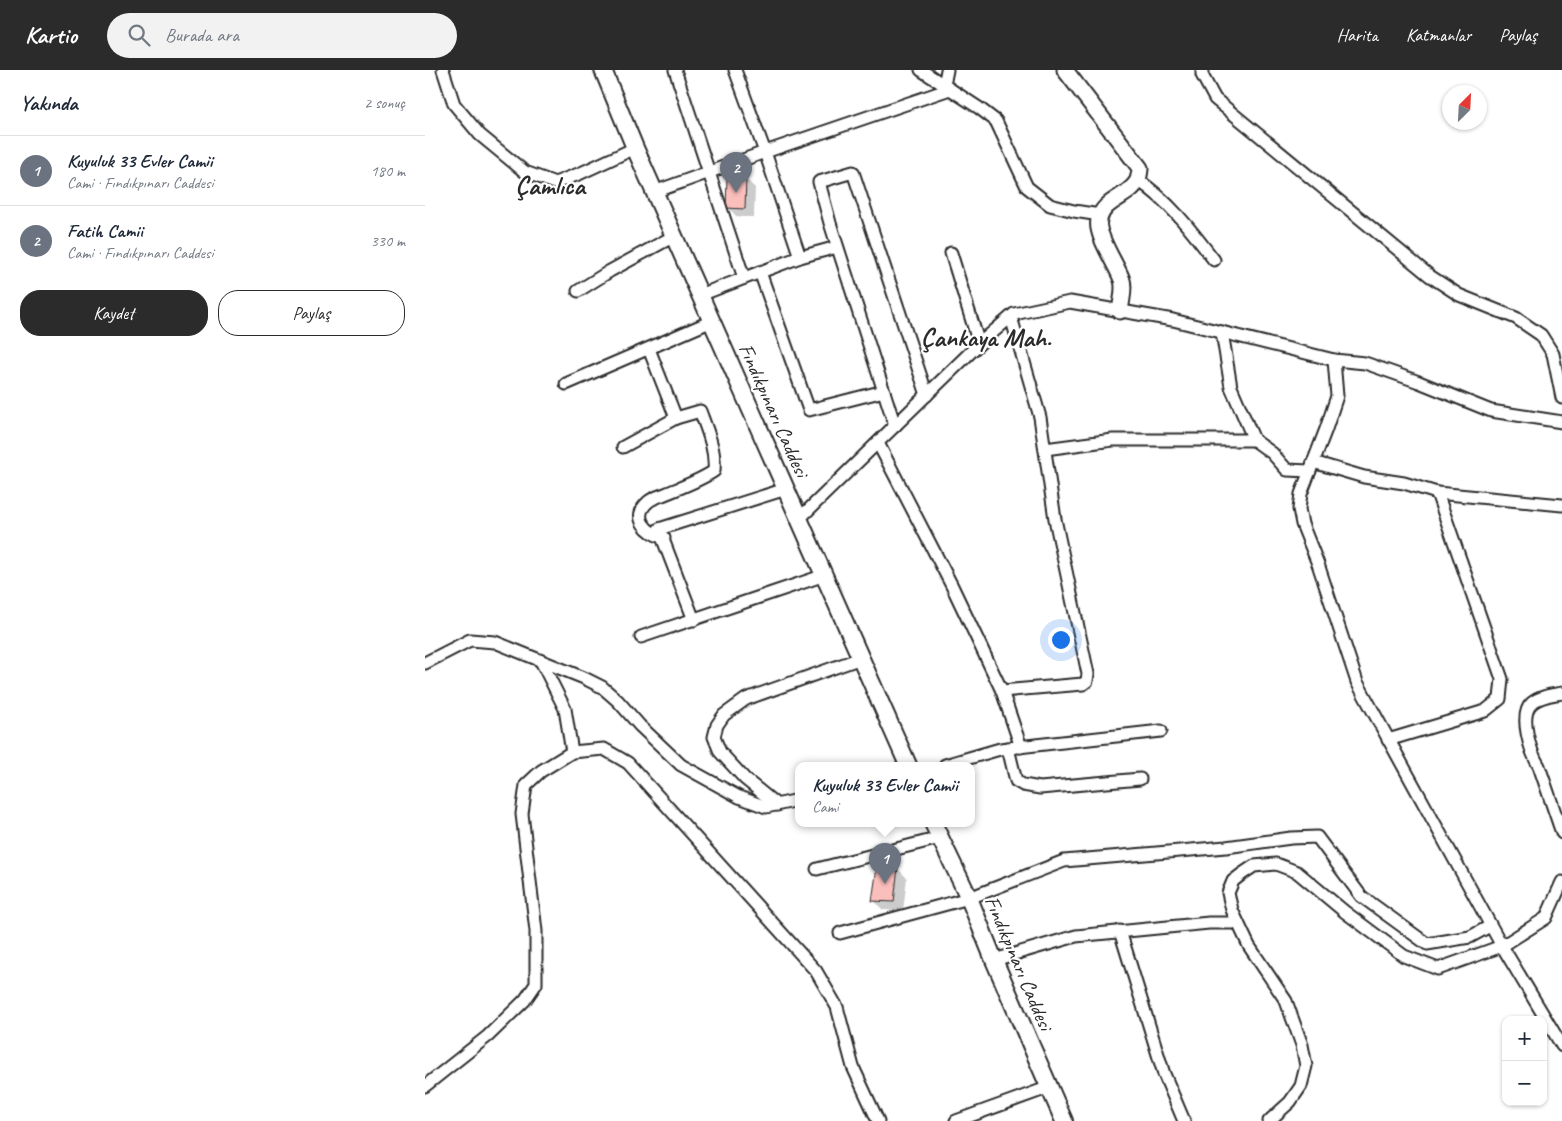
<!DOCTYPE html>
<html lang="tr">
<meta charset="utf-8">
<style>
body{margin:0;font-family:Caveat,sans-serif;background:#f2f2f3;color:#1f2937}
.controls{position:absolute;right:15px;bottom:15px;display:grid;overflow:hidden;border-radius:10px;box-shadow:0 1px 4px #0004}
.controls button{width:45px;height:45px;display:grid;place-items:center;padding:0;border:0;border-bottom:1px solid #e0e1e3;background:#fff;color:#1f2937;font:25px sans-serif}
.compass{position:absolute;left:1017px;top:15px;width:45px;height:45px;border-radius:50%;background:#fff;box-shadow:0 1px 4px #0004;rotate:24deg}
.you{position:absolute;left:635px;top:569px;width:18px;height:18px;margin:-12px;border:4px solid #fff;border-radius:50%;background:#1a73e8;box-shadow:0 0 0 8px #1a73e833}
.badge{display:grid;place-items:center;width:32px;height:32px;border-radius:50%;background:#2b2b2b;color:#fff;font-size:16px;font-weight:700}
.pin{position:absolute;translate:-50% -41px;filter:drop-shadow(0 1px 2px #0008)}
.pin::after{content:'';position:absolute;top:26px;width:18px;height:15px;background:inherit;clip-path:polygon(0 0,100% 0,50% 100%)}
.popup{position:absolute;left:370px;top:692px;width:180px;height:65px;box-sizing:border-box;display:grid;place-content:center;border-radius:10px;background:#fff;filter:drop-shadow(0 1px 4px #0005);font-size:16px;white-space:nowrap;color:#747a83}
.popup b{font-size:19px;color:#1f2937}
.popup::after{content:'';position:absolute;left:50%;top:100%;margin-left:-10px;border:10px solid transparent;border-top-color:#fff}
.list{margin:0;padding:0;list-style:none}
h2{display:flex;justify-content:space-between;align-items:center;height:65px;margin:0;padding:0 20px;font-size:21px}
h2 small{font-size:16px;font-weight:400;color:#747a83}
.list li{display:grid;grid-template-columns:32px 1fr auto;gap:15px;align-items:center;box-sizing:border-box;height:70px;padding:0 20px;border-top:1px solid #e0e1e3}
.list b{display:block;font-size:19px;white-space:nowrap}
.list p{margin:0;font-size:16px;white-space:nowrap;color:#747a83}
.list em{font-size:16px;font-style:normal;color:#747a83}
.actions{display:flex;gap:10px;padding:15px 20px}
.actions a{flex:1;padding:11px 0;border:1px solid #2b2b2b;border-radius:20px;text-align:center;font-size:18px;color:#2b2b2b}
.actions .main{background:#2b2b2b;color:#fff}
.icon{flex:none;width:28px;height:28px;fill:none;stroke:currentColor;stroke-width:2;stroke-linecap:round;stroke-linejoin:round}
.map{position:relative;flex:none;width:1137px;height:1051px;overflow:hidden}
header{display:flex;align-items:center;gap:30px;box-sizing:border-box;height:70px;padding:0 25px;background:#2b2b2b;color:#fff}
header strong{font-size:24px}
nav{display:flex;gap:28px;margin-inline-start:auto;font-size:18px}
.search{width:350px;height:45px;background:#f2f2f3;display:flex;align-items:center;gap:12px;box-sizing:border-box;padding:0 18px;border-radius:28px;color:#747a83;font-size:19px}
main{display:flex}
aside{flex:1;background:#fff}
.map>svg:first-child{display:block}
.shadow{fill:#0003}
.building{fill:#fabebb;stroke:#2b2b2b}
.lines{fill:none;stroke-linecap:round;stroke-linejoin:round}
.minor-casing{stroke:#2b2b2b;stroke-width:15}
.tertiary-casing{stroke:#2b2b2b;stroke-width:19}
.secondary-casing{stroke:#2b2b2b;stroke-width:20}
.minor{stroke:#fff;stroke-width:11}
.tertiary{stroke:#fff;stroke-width:15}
.secondary{stroke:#fff;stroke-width:16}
.labels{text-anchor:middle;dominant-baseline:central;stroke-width:4.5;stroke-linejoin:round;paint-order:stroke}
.street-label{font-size:21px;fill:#2b2b2b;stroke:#fff}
.district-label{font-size:26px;font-weight:bold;fill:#2b2b2b;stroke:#fff}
</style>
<header>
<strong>Kartio</strong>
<div class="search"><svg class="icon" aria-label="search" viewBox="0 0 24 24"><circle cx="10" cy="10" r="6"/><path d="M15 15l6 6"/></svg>Burada ara</div>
<nav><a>Harita</a><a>Katmanlar</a><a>Paylaş</a></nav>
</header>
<main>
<aside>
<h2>Yakında<small>2 sonuç</small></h2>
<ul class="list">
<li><span class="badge" style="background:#6b7280">1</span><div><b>Kuyuluk 33 Evler Camii</b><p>Cami · Fındıkpınarı Caddesi</p></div><em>180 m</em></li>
<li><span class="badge" style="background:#6b7280">2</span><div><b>Fatih Camii</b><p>Cami · Fındıkpınarı Caddesi</p></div><em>330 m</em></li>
</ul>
<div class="actions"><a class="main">Kaydet</a><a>Paylaş</a></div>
</aside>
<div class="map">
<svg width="1137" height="1051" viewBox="0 0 1137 1051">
<rect width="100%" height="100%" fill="#fff"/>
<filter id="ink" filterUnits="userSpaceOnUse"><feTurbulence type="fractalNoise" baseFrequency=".02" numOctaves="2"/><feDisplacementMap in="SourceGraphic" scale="10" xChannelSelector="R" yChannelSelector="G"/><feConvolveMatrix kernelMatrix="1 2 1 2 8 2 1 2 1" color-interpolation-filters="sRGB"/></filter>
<g filter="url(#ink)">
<g class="shadow">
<polygon points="321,109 330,118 329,147 312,147 303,137"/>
<polygon points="453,798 473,799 482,808 478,841 458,840 449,831"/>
</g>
<g class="building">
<polygon points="302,107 321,108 320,139 301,138"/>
<polygon points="452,797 473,797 469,832 447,831"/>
</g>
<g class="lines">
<defs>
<g id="minor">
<polyline points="18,0 29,34 55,65 100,102 130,113 156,103 210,78"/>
<polyline points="250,0 319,208"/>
<polyline points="310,0 340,82 375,187"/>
<polyline points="496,0 554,38 571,51 602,117 625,135 649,141 675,145"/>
<polyline points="777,0 777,5 790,29 1005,206 1034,225 1091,248 1116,265 1128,284 1137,328"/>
<polyline points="519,15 522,0"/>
<path d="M 713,110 C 744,131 766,160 789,190"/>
<polyline points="229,122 340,82 525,19"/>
<polyline points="526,183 554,274"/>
<polyline points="335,202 384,340 459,321"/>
<polyline points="153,221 185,201 249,166"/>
<polyline points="275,225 375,187 412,177"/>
<polyline points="797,262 806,317 829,370 847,383 862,400 885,401"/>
<polyline points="224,279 251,348"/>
<polyline points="909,290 912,326 901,359 876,424 874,439 877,454 893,494 932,612 1077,876 1137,976"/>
<polyline points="141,314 287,251"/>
<polyline points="470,356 405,153 394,112 428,102 502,325"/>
<polyline points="453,373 527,516 577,621 596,677"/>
<path d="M 198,377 L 251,348 L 275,341 C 282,360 291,380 289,401 C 274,411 257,417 240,424 C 235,426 227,428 223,432 C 205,448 223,463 239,468"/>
<polyline points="620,379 688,370 829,370"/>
<polyline points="888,392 939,407 979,413 1012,423 1137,435"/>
<polyline points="374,449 554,274 589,244 645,232 748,250 909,290 940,293 994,312 1066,341 1137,352"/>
<polyline points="269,550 234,459 361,419"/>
<polyline points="216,567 400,505"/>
<polyline points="116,591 140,639 147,682"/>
<polyline points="0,593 45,570 70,572 159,608 177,617 193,631 215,656 256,695 314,727 341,737 374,730"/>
<polyline points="577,621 658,614 662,611 663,604 630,449 615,347 586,247"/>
<path d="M 1137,623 C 1127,625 1115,626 1107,633 C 1093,645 1106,683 1114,696 L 1137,763"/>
<polyline points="963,670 1060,641 1075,629 1077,609 1012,423"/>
<polyline points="583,678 591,711 598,715 615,718 715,709"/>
<polyline points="520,695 575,679 736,661"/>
<polyline points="352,735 320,709 295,682 289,667 292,655 299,645 321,629 436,588"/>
<polyline points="392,799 515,768"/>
<polyline points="695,861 739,1004 759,1051"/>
<polyline points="415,863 544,828 639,791 801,777 866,768 892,767 936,826 1002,874 1045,867 1065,856"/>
<polyline points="569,890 651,866 784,853 813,853"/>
<polyline points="0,1016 63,966 100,930 111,914 111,861 97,744 101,715 116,701 147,682 179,679 203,693 391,901 412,937 428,997 453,1051"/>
<polyline points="531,1051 625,1017"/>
<polyline points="844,1051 865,1032 876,1016 881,996 877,975 861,931 824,876 807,840 803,823 808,811 817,804 829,796 851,794 872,802 920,842 979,886 1013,899 1077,876 1121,848 1137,812"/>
</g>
<path id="tertiary" d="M 640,0 L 715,98 C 715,102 714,106 713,110 C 704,128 678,129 674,150 C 670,164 692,195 697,210 C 700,219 696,232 695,241"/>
<g id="secondary">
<polyline points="178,0 210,78 483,695"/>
<polyline points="508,753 544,828 569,890 639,1051"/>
</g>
</defs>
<use href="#minor" class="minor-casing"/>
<use href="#tertiary" class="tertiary-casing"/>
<use href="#secondary" class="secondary-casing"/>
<use href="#minor" class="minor"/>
<use href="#tertiary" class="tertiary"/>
<use href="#secondary" class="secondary"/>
</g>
</g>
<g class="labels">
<g class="street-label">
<text transform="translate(349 340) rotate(66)">Fındıkpınarı Caddesi</text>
<text transform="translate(594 893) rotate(67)">Fındıkpınarı Caddesi</text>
</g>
<g class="district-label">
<text x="125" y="115">Çamlıca</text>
<text x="561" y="267">Çankaya Mah.</text>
</g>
</g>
</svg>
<div class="controls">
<button>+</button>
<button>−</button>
</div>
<svg class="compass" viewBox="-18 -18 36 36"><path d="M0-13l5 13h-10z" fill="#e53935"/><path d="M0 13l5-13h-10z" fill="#747a83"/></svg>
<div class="you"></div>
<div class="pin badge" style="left:460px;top:814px;background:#6b7280">1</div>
<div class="popup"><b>Kuyuluk 33 Evler Camii</b>Cami</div>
<div class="pin badge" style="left:311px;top:123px;background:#6b7280">2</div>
</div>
</main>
